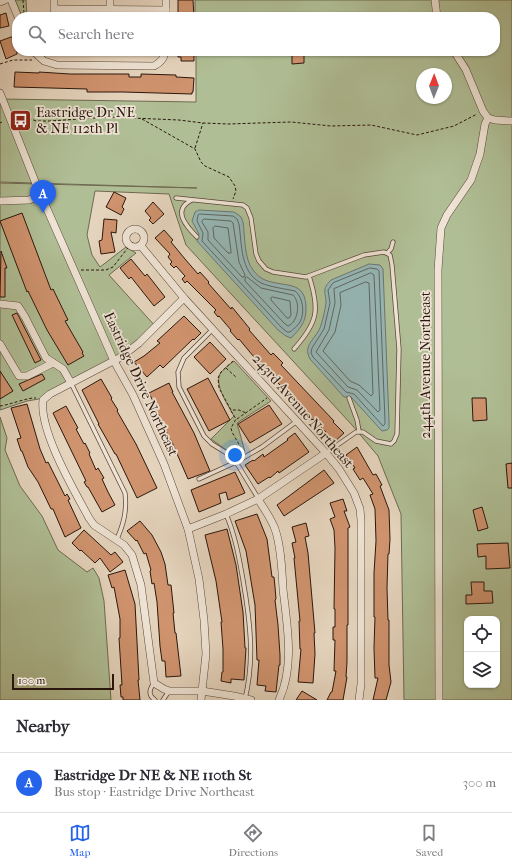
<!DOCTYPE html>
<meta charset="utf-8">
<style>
body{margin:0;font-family:"IM FELL French Canon",serif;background:#f7f7f7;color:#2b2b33}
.controls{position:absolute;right:12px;bottom:12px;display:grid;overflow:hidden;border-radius:8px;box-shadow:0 1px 3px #0004}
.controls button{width:36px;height:36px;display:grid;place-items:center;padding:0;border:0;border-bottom:1px solid #e1e1e2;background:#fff;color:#2b2b33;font:20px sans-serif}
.compass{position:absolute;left:416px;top:68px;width:36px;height:36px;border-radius:50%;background:#fff;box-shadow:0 1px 3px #0004;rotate:1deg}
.scale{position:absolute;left:12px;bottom:10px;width:102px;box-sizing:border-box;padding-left:4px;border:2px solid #2b170d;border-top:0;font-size:11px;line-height:14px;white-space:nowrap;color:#2b170d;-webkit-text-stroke:3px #eee3d4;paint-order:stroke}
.you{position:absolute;left:235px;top:455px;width:14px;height:14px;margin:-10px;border:3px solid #fff;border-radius:50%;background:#1a73e8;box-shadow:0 0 0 6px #1a73e833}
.badge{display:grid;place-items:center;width:26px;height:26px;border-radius:50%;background:#2563eb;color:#fff;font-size:13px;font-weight:700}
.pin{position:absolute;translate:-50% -33px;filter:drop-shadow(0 1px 2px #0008)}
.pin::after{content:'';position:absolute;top:21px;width:14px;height:12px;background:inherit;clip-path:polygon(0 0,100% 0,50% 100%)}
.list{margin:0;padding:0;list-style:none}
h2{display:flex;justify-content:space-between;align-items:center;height:52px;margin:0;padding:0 16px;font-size:17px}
h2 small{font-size:13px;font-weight:400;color:#7c7c81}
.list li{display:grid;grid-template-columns:26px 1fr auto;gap:12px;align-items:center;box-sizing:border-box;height:60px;padding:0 16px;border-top:1px solid #e1e1e2}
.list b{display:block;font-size:15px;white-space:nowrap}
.list p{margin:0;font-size:13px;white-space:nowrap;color:#7c7c81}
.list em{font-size:13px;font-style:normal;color:#7c7c81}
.icon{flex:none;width:22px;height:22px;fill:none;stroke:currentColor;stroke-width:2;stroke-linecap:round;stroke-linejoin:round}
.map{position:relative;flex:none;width:512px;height:700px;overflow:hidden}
.search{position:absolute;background:#fff;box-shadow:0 1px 3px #0004;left:12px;right:12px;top:12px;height:44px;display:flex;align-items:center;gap:10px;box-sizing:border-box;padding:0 14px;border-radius:16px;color:#7c7c81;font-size:15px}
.sheet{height:112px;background:#fff}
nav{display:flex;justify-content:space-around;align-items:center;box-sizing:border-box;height:56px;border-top:1px solid #e1e1e2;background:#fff;font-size:11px;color:#7c7c81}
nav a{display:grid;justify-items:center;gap:2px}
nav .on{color:#2563eb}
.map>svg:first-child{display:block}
.green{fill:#b0be95;stroke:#6e6a51;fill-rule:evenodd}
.water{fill:#96b7b6;stroke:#6b7772}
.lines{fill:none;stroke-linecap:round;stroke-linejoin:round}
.shore{stroke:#606762;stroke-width:1}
.building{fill:#cf936e;stroke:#2b170d}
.service-casing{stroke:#5a4639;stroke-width:5}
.minor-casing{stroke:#5a4639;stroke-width:8}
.path{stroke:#2b170d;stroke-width:1;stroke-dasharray:3 2;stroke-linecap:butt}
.service{stroke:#eee3d4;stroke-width:3.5}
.minor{stroke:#eee3d4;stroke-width:7}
.labels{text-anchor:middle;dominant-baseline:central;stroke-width:3.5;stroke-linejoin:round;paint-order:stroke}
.poi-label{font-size:14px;fill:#2b170d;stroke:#eee3d4;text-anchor:start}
.street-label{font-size:14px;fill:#2b170d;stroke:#eee3d4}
</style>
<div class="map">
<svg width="512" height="700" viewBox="0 0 512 700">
<rect width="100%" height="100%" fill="#e5d4bd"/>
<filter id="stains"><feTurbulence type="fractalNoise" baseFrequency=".005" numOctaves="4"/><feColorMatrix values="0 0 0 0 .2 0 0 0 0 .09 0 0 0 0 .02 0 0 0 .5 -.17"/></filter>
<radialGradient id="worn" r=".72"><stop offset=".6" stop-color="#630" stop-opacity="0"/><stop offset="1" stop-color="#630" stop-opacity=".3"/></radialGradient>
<g class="green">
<polygon points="15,0 26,0 27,17 22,17"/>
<path d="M 195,0 L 512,0 L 512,700 L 404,700 L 401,514 L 378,456 L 352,425 L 186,245 L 169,194 L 95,191 L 87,235 L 92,255 L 100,267 L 126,247 L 136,253 L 109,275 L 156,327 L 139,343 L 45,398 L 27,401 L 0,410 L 0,183 L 197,188 L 0,182 L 0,99 L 196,102 L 196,51 L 495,51 L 495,17 L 195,17 ZM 422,74 L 446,74 L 446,98 L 422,98 ZM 467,619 L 497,619 L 497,685 L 467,685 Z"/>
<path d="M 234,361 L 271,401 L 237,423 L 245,452 L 236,457 L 211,439 L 234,416 C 229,407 214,385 220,374 C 223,369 229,365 234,361 Z"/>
<polygon points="0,417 7,438 5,450 20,486 42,516 58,550 87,572 93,568 99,578 104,601 111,700 0,700"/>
</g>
<g class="water">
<path d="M 199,210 L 234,212 L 241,217 L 243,222 C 245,236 244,259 253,270 C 256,274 260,278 265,280 C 285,288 306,279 306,309 C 306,322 300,329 291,338 L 286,336 L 278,330 L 197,241 L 199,234 L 192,221 L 195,212 Z"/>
<path d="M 369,264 L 380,265 L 383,269 L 389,421 L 389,428 L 387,430 L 382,431 L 351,397 L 344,397 L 310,359 C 302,344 317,339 321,325 C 323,318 325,311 326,303 C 326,292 321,290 331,280 Z"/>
</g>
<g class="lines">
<g class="shore">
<path d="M 200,214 L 233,216 L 237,219 L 239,224 C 242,244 240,272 261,283 C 270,287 286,289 295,291 C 303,297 305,313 300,322 C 298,326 293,329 290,332 L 287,332 L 281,327 L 202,241 L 203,233 L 197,221 L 198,215 Z"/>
<polygon points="204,219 231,221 233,223 239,262 245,275 244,277 242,277 208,240 208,232 202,222"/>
<polygon points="215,226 228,228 231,251 231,253 228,253 214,238 213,228"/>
<polygon points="370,268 377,269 379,271 385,421 385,424 383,426 354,394 346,392 313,357 311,353 312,348 324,329 330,303 328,290 333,283"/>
<polygon points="371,273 374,275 380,410 378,412 357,390 348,387 316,352 329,330 335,303 334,289"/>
<path d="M 247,277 L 261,288 L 293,295 C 301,303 298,322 288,326 L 284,323 L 245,281 L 245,278 Z"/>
<polygon points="366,282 369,283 373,394 371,396 359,385 350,381 323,351 335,332 341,305 340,293"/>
<polygon points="273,297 290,301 291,315 289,318 287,318 271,300 271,298"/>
</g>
</g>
<g class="building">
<polygon points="178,0 193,0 194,17 178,17"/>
<polygon points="6,13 9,26 0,28 0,15"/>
<polygon points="14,36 17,44 17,54 6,59 0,41"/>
<polygon points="178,51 194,51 194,61 181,61 181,57 178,57"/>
<polygon points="292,51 304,51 304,63 292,64"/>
<polygon points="15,72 39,73 39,72 70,74 129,74 129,77 141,77 141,74 176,75 176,77 194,78 193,92 192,92 192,94 123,92 87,92 87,89 14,87"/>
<polygon points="114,192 126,198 122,207 124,209 121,215 106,207"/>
<polygon points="153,202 164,214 153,224 149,220 151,218 145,211"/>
<polygon points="22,213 51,290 53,289 68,320 65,321 83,352 82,353 84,356 68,365 47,330 28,291 27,292 0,221"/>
<polygon points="104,219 117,220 116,233 111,232 115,252 101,254 99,241 102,240"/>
<polygon points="164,230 173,240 171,242 185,259 198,274 200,272 209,282 208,283 231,309 232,307 250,329 249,330 271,355 273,353 283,363 281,365 334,421 333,422 344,433 333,443 324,434 326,432 313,419 312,420 294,399 272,377 273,375 259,363 239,339 238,340 230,331 231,330 219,316 218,317 214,312 216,310 187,281 185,283 182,279 185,276 176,266 174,268 170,264 172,262 168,257 170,254 155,238"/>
<polygon points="1,251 7,268 5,268 5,297 0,297"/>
<polygon points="131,259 145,276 147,274 165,297 154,306 131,277 129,279 120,268"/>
<polygon points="17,313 41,360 35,363 12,315"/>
<polygon points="184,316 201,333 194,340 193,339 163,368 160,365 147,377 134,362 144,356 160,343 157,341"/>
<polygon points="210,342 226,359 210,374 194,357"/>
<polygon points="0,371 13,391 0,399"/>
<polygon points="42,374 45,379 23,391 19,384"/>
<polygon points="208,378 230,420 209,431 187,389"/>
<polygon points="101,379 112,398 111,399 118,410 117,411 136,444 157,488 137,498 116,454 115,454 98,424 99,424 82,390"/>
<polygon points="169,383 173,392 172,392 194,433 210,471 188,479 171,440 170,440 159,415 158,415 153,406 155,405 149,393"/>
<polygon points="472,398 486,398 487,420 473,421"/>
<polygon points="27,404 40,449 46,463 48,462 65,496 67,494 70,499 68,500 81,528 65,537 53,509 51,509 38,482 28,467 22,451 21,451 17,439 21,438 11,408"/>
<polygon points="269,405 282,424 250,443 238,424"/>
<polygon points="66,406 78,428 76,429 84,444 85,443 90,453 89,454 96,470 98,468 104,478 102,479 108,492 115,505 102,512 88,487 87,487 84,482 86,481 53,413"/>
<polygon points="295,433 309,452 279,473 278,471 270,478 269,477 258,484 245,465 253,460 254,461 263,454 264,457 288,440 287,439"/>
<polygon points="357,447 373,475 376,474 382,485 380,486 389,510 390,539 389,554 388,554 387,588 388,620 389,620 389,665 391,682 386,700 373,700 378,678 375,678 374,648 375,617 374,617 374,573 376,541 375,509 370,495 373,494 363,478 360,480 353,469 355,468 346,455"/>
<polygon points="512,463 512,488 508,488 506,464"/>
<polygon points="324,470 334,483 284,516 277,505"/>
<polygon points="235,472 245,493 228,500 226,492 219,494 221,503 199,512 191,490"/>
<polygon points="343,499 347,511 344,511 350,527 348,528 348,625 347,625 347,662 346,677 347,677 343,700 327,700 331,692 332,692 336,671 334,671 335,640 333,640 333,627 335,627 335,609 334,609 335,548 334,530 330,519 335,517 330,503"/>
<polygon points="482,507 488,528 478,531 473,510"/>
<polygon points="257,514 267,539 272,577 274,577 275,587 276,599 275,600 278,625 280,655 280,665 279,665 276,692 265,691 266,686 257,685 259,660 257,660 255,605 246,551 235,521"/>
<polygon points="140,521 152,535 161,552 165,564 168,585 171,585 174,613 173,613 175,633 176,633 181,676 166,677 165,661 162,661 160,646 157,602 154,583 152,584 150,571 151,570 146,553 144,554 137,540 136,541 127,531"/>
<polygon points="306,523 309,536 305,537 308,553 315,633 314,633 315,654 313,683 298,682 301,649 300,649 299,621 300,621 294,558 295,558 292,543 296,542 292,527"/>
<polygon points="227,529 236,565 243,612 245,648 246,648 244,680 231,679 231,683 221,681 222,672 223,672 223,649 221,622 222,622 216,581 205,535"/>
<polygon points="84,530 111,555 115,552 123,562 110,572 100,558 95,563 81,550 80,551 72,543"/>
<polygon points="508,543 510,568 486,569 486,556 478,557 477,544"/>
<polygon points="125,570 135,604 139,680 138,680 140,700 123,700 123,697 121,697 120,685 122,685 119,638 120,638 120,619 114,587 112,588 108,575"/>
<polygon points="471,582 484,582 484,591 492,591 493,603 466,604 466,595 472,595"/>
<polygon points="302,691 317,700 296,700"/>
</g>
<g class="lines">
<defs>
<g id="service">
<polyline points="176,198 243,205 247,208 251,218 256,254 259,261 266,269 273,272 306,277 364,255 384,252 390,255 392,265 399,349 397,434 394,441 391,444 376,441 363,432 356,432 326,453"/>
<path d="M 192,200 C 171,210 187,227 197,237"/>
<polyline points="387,253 391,249 393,242"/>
<polyline points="213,329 184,358 178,372 179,387 204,436 212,444 225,452 236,462 258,498"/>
<path d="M 294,349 C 318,322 320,310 309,276"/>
<path d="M 71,383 L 125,493 C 127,510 124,523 117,539"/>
<polyline points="349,398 357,420 359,431"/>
<polyline points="199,479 236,462 262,447 297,421"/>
<path d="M 226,514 C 235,535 239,557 243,580 C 250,620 255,659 245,699"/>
<path d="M 154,683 C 149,690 148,695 155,700"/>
<polyline points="163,700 169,691"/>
</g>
<g id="minor">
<polyline points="11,0 18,17"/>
<polyline points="110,0 110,9"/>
<polyline points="435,0 437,17"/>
<polyline points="0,2 5,0"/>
<polyline points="55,9 166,10"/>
<polyline points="54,17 54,0"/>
<polyline points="166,17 166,0"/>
<path d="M 33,51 L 44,61 L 57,65 L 154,66 C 161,62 164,59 165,51"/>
<polyline points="0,93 36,184 114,361 133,395 164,464 188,529 199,579 204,620 206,654 201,700"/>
<polyline points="488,118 495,120 512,121"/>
<polyline points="0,201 29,200 41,195"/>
<circle cx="135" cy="238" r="9"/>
<polyline points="141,246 184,298 326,453 339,469 354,493 360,509 361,520 361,684 359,700"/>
<path d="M 184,298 L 139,343 L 121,357 L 50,394 L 43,400 C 39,431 74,490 89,518 L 94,525 L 124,545 L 132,555 L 141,585 L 154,683 L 164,689 L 169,691 L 202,691 L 234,696 L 251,700"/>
<polyline points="0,304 18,306 25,317 46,358 63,369 71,383"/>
<polyline points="0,344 19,376 27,376 53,363"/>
<path d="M 258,499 C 264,509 271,518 275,529 C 281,546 282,570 283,589 C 287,625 295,666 279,700"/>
<polyline points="188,529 226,514 258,499 326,453"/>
<polyline points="439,700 438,270 441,228 447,215 471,180 480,154 485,124 488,118 483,111 466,70 454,51"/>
</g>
</defs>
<use href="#service" class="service-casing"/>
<use href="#minor" class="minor-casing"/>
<g class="path">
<polyline points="23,0 24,13"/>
<polyline points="0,64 13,60 32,60"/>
<polyline points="19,116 24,116 36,121 50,121 108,117 179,120 203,123 228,124 291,122 331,126 371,125 417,135 454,126 477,114"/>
<polyline points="142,119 195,149 201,162 205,166 229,177 235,186 236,191 233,199"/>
<polyline points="0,123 2,122"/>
<polyline points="195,148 203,123"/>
<polyline points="81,270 106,270 113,267 130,245"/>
<polyline points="233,361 221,372 218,378 219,388 231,410 239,410 246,413"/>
<polyline points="226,368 237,378"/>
<path d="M 0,406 C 9,405 29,397 36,398"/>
<polyline points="231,411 236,419 231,428 232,432 240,446 238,454"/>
<polyline points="237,419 267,398"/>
</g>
<use href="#service" class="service"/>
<use href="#minor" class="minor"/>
</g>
<defs>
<symbol id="bus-square" viewBox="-11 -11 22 22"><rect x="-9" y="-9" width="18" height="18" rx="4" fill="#8f2418" stroke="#eee3d4"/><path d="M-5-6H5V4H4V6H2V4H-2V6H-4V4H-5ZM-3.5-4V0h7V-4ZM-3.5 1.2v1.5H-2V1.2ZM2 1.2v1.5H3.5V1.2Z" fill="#fff"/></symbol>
</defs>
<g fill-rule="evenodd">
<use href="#bus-square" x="8" y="108" width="25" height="25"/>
</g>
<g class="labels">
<g class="poi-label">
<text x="36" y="112">Eastridge Dr NE<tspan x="36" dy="16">&amp; NE 112th Pl</tspan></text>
</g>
<g class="street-label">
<text transform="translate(425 365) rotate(-90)">244th Avenue Northeast</text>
<text transform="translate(141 384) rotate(65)">Eastridge Drive Northeast</text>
<text transform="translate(303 411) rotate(49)">243rd Avenue Northeast</text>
</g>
</g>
<rect width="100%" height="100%" filter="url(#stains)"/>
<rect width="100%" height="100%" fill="url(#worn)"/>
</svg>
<div class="controls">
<button><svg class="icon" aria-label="locate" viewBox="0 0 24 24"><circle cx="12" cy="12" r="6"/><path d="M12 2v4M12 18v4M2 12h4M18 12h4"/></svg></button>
<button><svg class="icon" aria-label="layers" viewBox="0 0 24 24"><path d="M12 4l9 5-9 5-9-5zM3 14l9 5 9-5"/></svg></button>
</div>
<svg class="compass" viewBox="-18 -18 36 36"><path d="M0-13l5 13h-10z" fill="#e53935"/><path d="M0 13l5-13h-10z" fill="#7c7c81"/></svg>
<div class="scale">100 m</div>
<div class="you"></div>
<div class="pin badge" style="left:43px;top:213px">A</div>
<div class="search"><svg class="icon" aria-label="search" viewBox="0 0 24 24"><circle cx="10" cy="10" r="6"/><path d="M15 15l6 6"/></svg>Search here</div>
</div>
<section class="sheet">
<h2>Nearby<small></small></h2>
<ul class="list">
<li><span class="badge">A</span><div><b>Eastridge Dr NE &amp; NE 110th St</b><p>Bus stop · Eastridge Drive Northeast</p></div><em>300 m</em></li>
</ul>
</section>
<nav>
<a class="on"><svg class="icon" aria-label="map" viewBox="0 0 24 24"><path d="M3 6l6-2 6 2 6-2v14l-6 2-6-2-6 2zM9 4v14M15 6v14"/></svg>Map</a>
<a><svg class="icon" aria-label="directions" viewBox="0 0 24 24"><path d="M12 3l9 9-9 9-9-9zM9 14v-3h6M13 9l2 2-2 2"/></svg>Directions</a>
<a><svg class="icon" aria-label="saved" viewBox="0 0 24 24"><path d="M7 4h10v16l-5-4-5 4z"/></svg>Saved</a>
</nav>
